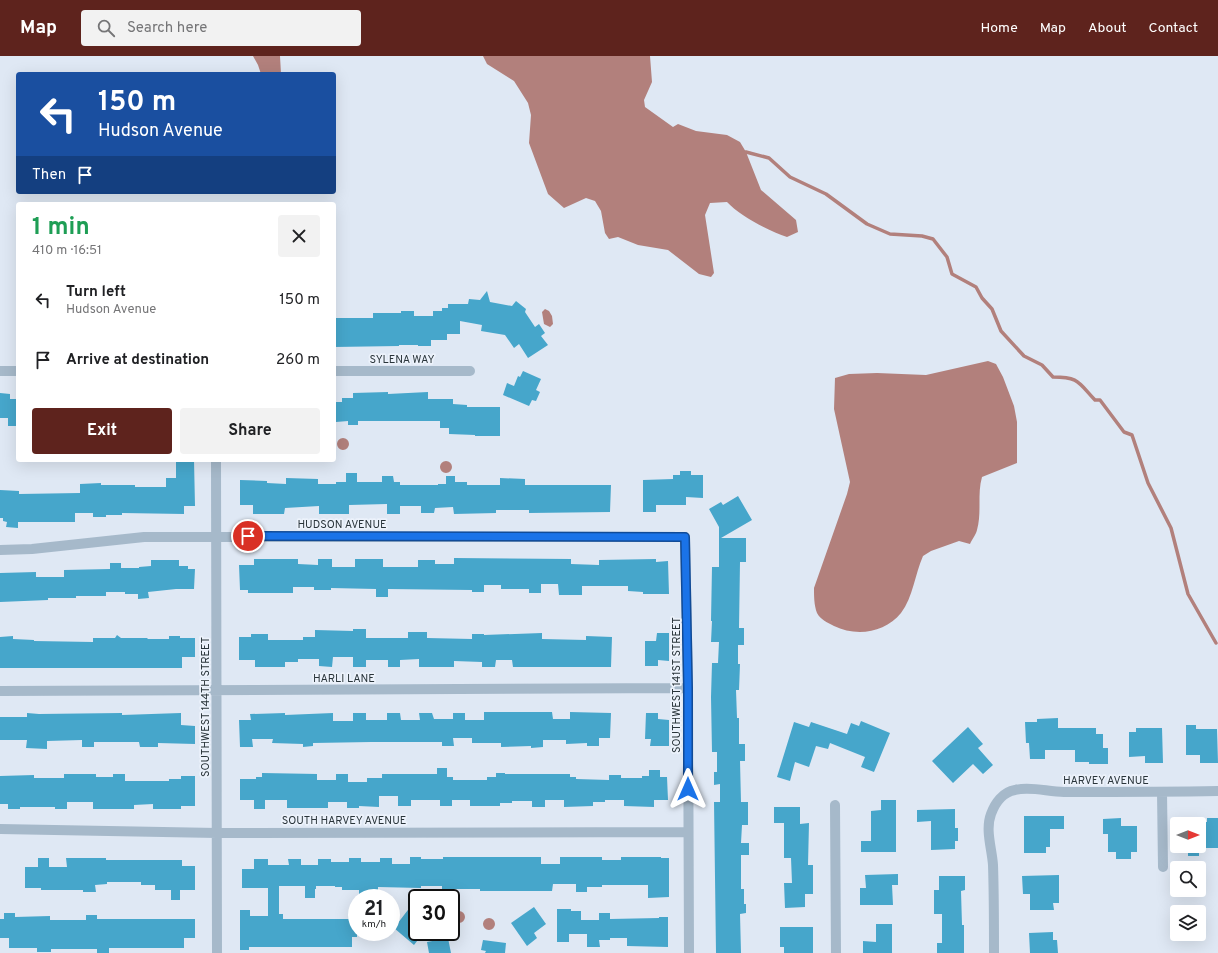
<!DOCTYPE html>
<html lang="en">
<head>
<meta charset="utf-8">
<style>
	body { margin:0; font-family:Overpass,sans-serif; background:#f2f2f2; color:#202124; height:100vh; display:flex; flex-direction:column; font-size:15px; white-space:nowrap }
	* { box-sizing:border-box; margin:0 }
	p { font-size:13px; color:#757577 }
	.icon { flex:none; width:22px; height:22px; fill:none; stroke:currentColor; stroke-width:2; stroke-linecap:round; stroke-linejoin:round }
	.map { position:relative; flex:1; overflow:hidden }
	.side { position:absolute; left:16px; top:146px; width:320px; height:260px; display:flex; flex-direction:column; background:#fff; border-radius:4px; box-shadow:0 4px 16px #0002 }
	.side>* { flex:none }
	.hud { position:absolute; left:16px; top:16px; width:320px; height:122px; border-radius:4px; box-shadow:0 4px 16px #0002; background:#1a4fa0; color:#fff; overflow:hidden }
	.needle { width:26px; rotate:90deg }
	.controls { position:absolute; left:1170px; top:761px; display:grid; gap:8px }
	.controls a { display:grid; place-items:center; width:36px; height:36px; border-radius:4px; background:#fff; box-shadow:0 4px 16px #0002; font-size:20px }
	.speed { position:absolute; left:348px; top:833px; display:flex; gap:8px; font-size:20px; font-weight:700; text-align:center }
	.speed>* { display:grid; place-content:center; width:52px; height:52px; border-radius:50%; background:#fff; box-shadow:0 4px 16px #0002; line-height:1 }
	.speed small { font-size:10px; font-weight:400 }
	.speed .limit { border:2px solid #111; border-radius:6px; background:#fff; color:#111 }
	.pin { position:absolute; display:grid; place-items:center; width:34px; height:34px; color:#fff; margin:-17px; border:2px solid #fff; border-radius:50%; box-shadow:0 1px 4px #0007 }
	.me { position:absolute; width:44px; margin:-22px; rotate:0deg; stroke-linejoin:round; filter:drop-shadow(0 0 3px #0008) }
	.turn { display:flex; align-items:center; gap:14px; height:84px; padding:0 16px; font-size:18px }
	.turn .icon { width:52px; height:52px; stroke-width:2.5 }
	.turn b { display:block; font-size:28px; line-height:34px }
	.then { display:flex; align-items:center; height:38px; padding:0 16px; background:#0003; gap:8px; font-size:15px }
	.round { display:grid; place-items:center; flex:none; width:42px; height:42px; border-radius:4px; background:#f2f2f2 }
	.overview { display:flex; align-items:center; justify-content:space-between; height:68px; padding:0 16px }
	h1 { font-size:24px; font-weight:700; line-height:30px; color:#1e9e55 }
	.action { display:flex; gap:8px; margin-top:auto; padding:8px 16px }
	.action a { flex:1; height:46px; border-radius:4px; background:#5e231d; color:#fff; font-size:16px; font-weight:700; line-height:46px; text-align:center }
	.action a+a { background:#f2f2f2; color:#202124 }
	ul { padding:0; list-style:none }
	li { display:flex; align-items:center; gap:12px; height:60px; padding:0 16px }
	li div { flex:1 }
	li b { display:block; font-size:15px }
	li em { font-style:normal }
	header { display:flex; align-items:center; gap:24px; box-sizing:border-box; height:56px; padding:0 20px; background:#5e231d; color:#fff }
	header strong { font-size:19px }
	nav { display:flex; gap:22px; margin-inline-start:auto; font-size:14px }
	.search { width:280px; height:36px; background:#f2f2f2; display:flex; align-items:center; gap:10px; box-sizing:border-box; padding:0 14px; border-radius:4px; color:#757577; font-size:15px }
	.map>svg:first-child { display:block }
	.water { fill:#b2807c }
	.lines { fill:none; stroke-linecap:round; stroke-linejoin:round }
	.stream { stroke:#b2807c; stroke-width:3.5 }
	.building { fill:#46a6cb }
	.minor { stroke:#a6b9ca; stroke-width:10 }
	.route-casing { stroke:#114b97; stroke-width:10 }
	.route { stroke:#1a73e8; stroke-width:7 }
	.labels { text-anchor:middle; stroke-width:3.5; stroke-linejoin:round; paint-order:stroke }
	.street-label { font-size:11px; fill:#29343a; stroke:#ecf2fb }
</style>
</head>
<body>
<header>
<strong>Map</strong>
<div class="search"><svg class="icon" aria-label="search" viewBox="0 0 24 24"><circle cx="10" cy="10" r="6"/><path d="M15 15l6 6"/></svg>Search here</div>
<nav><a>Home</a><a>Map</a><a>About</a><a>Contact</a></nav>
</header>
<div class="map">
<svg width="1218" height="897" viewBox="0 0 1218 897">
	<rect width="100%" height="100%" fill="#dfe8f4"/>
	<path class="water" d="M253,0H280L281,18H261L258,9Z
		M483,0H650L652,26L644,44L645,51L673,71L678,68L696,75L727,79L740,86L746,96L761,134L796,164L798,176L787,181C769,175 740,160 727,146L710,147L705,159L714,217L711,221L699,218L668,194L638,189L618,181L609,183L605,177L601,155L595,145L586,142L564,152L548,138L529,87L531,59L528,47L514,25L487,8Z
		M545,253L549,255L552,260L553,268L550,271L544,268L542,256Z
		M988,305L996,308L1003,321L1014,350L1017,366V407L982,421C977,438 982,456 977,474C976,479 972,483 970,488L959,485L931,495L923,500C915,518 913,541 901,557C885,577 856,581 834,570C828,567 820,563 817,557C814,549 814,540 814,532L847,438L850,426L834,353L835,322L849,318L877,317L926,319Z
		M337 388a6 6 0 1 1 12 0a6 6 0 1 1-12 0Z
		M440 411a6 6 0 1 1 12 0a6 6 0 1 1-12 0Z
		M453 861a6 6 0 1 1 12 0a6 6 0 1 1-12 0Z
		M483 868a6 6 0 1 1 12 0a6 6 0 1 1-12 0Z"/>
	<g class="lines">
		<path class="stream" d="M743,97L746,96L769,102L790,121L826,138L867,168L890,178L922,180L933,183L947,201L952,218L976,231L982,242L992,253L1001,275L1024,300L1042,309L1053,321C1079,321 1078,326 1095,344H1100L1124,376L1132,379L1148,427L1171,472L1188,538L1216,587"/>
	</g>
	<path class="building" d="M487,235L490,246L512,250L516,245L526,253L525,256L535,271L539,268L545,277L541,280L548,289L528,302L519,288L514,292L505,279L481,275L482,269L460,265V278H447V284H431V290H418V289H399V290L334,291V262H373V257H401V255H414V260H433V255H442V252H448V248H468L469,243L480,244Z
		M523,315L541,323L536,334L540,336L536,345L532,344L529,350L503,339L507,327L514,330L518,320L520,321Z
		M388,336V338L428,336V343H453V348L467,349V351H500V380H475V379L449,378V372H440V365H358V369H348V365L336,366V346H342V342H353V337Z
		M0,337L10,338V343H18V370H8V362H0Z
		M176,404H194L195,450H184V458L122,457V459H106V461H93V457H75V466H18V472L6,471L7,466L3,465V462H0V434L19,435V438L80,437V428L101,427V429H135V431H166V422H176Z
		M680,415H691V419H703V442L686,441V449H656V456H643V424L673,423V419H680Z
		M346,417H357V426H382V420H393L394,426H400V429H438V428H446V420H455V426H467V429H500V422L525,423V429H611L610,456L529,457V454H496V457L454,458L453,451L435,452L434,457H421V450H400V458H387V448L349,449V458H319V450L285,452L284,458H253V449H240V424L267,425V427L286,428V422L318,423V428H336V426H346Z
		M738,440L752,464L721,482H746V506H740L739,572H744V589H738V608H740L739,634H736L737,662H739V688H745V705H740L741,746H748V769H742L741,787H749V799H741V833H744V848H746V857L740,858L741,897H716L714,746H720V728L714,729V716H717V696H712L711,641L712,607H718L719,586H711L712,565H711L712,511H719V471L709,453L721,446L723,449Z
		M454,502L571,503V508L599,509V504L656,503V506L668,505L669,538H643V536L628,535V530H582V539H559L558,528H541V537H529V533H501V529H484V536H472V534L388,533V541H376V533L331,532V534H314V531H293V537H248V534H240L239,509H254V503H298V508L318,509V503H332V511H355V503H383V511H418V504H435V508H454Z
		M151,504H179V510H188V513H195L194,533H176L148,536L149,542L138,543V538H125V536H106V540H76V542H48V544L0,546V517L36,516V521H64V514L110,513V507H121V512H139V511L151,510Z
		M353,573H366V582H408V576H427V582L472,583V578H484V579L542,577V583L586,584V580L612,581L611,611H513L512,604H496L495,611H482V606L454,605V611H419V603L400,604V611H388V604H366V611H353V601H333L332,611L319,610V603H298V606H285V611H255V604H239V581H251V578H268V584H303V581H315V574L353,575Z
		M657,577H669V605L658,604V610H645V585H656Z
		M117,579L121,582H147L148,583H169V580H180V582H195V601H182V612H0V581L13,580V583L34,584V585L93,586V582H115Z
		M484,656H552L553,663H570V656L611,657L610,682H599V690H587V687L566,688V684H543V691L531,692V690L501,691V687H472V682H453L454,690H442V686H371L313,687V690L303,691V688L272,687L273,683H252L253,691H240L239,664H251L250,658L285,657V659L333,657V665H353V657H366V664H387V657H400L401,664H420L419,657H432L434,663H453V657H465V664H484Z
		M27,657L39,658L122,657V659L181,657V669L195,670V688L158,687V691H140L139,686H94V691H82V684L47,685V693L26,692L27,684H0V661H27Z
		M646,657H658V663L669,664V690H650L651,683H645Z
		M1058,662V672H1096V678H1103V692H1108V708H1089V706H1075V694H1045V703H1030L1029,687H1026L1025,666H1037V663Z
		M861,665L890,677L874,716L861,711L865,701L830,687L828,693L816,690L809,711L795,706L790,725L777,721L794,666L809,671L811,666L847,678L851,667L859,670Z
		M1186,669H1196V673H1217L1218,707H1200V699H1186Z
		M968,671L983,688L978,692L993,709L983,718L973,708L953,727L932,705Z
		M1136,672H1162L1163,707H1145V700L1129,701V676H1136Z
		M437,712H447V721H453V724H487V721H496V717H505V718H570V721H576V723L609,724V719H621V722H642V720H649V714H660V721H667L668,744H654V751L624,750V744H605V746H593V750L564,751V744H545V751H532V745H512V747H500V750H470V744H452V750H440V744H411V750H398V740H379V751L359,750V752H347V746H328V752H287V744H265V753H254V744H240V723H256V721H262V717L317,718V724H336V718H348V726H367V722H382V718H437Z
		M64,718H96V721H113V718H125V725H169V723H181V720H195V750H181V753H153V748L134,749V753H93V746H67V753H55V751H20V753H8V748H0V720L34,719V722H64Z
		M881,744H896V796H861V785H871V755L881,754Z
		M774,751H800V768L809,767L808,809H813V838H805V851L785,852L784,827H792L791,802H784V767H774Z
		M955,753V772H958V785H955V793L931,794V765L917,766V754Z
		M1024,760H1064V773H1050V791H1046V797H1024Z
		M1121,762V770H1137V796H1131V803H1116V796H1108V778H1103V763Z
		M1207,762H1218V792H1199V800H1188V790H1199V766H1207Z
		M410,801H421V803H443V801H541V808H560V801H602V804H621V801H661V802H669V841L648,842V829H602V831H587V836H576V828H553L552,835H480V833H453V835H442V830H421V832L378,831V839L359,840V834H342V831H335V830H316V833H315V842H305V830H279V858H283V863H357V881H352V891H249V894H240V854H250V860H268V832H242V813H254V803H268V809H289L288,803H301V809H318V803H331V806H349V802H361V806H380V802H392V808H410Z
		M38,802H49V811H67L66,802H106V804H182V810H195V834H180V844H171V834H155V829H141V826H107V828L95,829L96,836H83V834H41V832H25V811H38Z
		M898,818V829H892L893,849H860V832H866L865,819Z
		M1059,819V847H1053L1054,854H1030V838H1023L1022,820Z
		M939,820H965V834L961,835L962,869H964V897H937V887H942V858H934V834H939Z
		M411,850L417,855V876H424L414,889L394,872Z
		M534,851L546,868L534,877L537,882L527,890L511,867Z
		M557,853H571V855H581V864H599V857H610V863L659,862V861H668V891L627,890V882H610V884H599L600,891H587V878H569V886H557Z
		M4,857H15V861L50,860V864H86V859H97V863H195V882H184V892H109V897H97V893H51V896H37V892H9V882H0V863H4Z
		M876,868H892V897H863V885L876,886Z
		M780,871H813V897H784V891H780Z
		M1053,876V884H1057L1058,897H1030L1029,877Z
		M448,882L451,897H429L427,886Z
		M483,884L506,887L505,897H485L486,895L481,894Z"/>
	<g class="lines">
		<path class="minor" d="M0,315H18
			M334,315H470
			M216,404L217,897
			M0,494L32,493L144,481H685L688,632L689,897
			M0,635L688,632
			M1162,736L1163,811
			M835,749L836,897
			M0,773L217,777L688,776
			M994,897C994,868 994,838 993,809C992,793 985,774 991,758C995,747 1003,736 1015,734C1031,730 1048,736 1064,736C1115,736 1167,736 1218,735"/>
	</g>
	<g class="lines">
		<defs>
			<path id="route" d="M248,480L685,481L688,632V733"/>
		</defs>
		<use href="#route" class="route-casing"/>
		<use href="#route" class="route"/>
	</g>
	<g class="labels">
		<g class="street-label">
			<text x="402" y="307">SYLENA WAY</text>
			<text x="342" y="472">HUDSON AVENUE</text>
			<text x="344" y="626">HARLI LANE</text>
			<text transform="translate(676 629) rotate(-90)" y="4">SOUTHWEST 141ST STREET</text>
			<text transform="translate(205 651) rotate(-90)" y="4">SOUTHWEST 144TH STREET</text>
			<text x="1106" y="728">HARVEY AVENUE</text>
			<text x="344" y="768">SOUTH HARVEY AVENUE</text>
		</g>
	</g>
</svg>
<div class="controls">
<a><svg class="needle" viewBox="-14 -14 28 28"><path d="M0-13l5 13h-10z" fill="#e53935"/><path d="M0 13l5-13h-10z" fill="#757577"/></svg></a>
<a><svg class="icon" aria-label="search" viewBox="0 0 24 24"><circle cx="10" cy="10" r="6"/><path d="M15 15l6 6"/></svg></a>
<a><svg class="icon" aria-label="layers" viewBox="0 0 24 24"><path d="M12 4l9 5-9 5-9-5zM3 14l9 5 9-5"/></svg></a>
</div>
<div class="speed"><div>21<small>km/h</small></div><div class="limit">30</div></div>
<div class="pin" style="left:248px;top:480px;background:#d93025"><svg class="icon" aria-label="arrive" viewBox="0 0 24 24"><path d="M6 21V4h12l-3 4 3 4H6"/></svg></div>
<svg class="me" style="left:688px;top:733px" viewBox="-20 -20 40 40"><path d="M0-17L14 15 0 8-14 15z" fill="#1a73e8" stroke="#fff" stroke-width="4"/></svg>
<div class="hud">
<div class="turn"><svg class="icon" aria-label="left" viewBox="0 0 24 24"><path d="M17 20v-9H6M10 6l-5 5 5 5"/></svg><div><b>150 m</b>Hudson Avenue</div></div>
<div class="then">Then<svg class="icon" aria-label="arrive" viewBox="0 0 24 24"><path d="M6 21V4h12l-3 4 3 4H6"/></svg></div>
</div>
<section class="side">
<div class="overview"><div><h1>1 min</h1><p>410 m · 16:51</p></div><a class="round"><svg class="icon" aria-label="close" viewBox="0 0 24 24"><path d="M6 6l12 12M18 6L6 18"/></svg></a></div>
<ul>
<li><svg class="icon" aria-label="left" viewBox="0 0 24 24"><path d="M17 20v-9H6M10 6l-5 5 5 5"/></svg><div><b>Turn left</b><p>Hudson Avenue</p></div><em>150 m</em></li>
<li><svg class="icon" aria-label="arrive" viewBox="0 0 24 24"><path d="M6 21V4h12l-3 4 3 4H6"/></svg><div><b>Arrive at destination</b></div><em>260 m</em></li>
</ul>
<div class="action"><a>Exit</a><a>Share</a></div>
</section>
</div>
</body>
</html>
